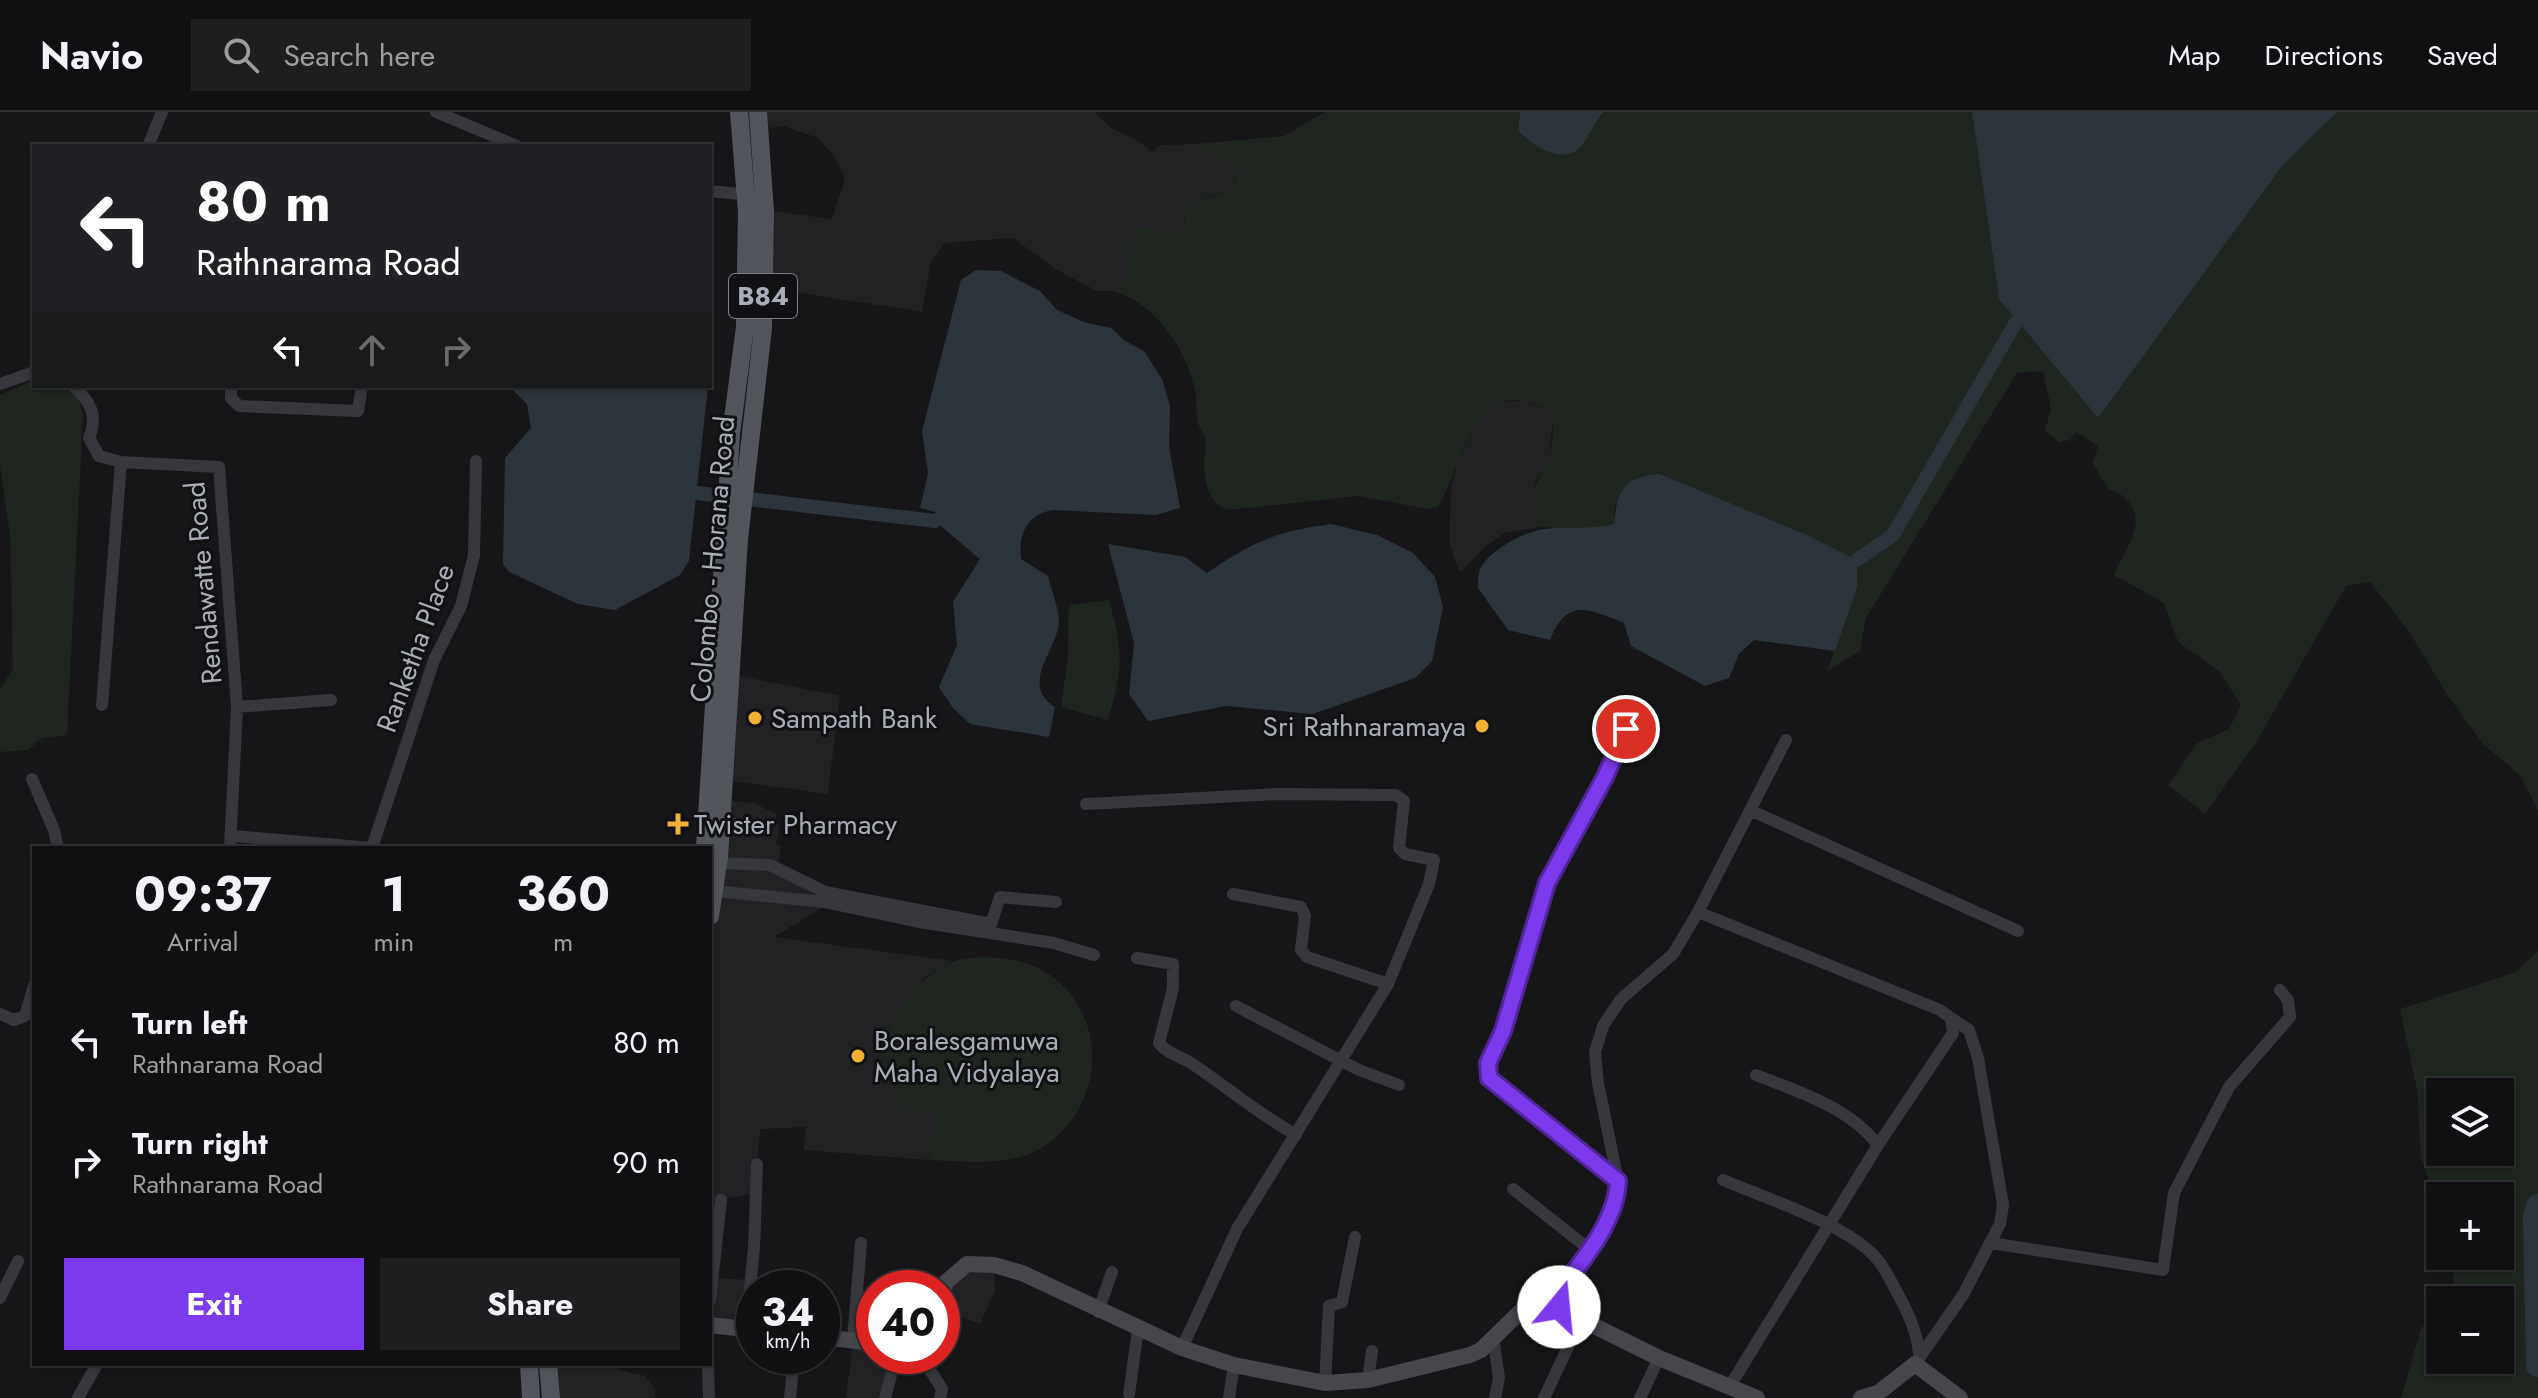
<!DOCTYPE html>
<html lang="en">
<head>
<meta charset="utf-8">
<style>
	body { margin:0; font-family:Jost,sans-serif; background:#1e1e20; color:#f1f3f6; height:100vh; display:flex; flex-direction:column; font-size:30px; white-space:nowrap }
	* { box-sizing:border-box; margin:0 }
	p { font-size:26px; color:#9c9d9f }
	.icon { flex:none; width:44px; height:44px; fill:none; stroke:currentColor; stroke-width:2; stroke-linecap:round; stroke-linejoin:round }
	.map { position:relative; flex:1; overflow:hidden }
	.panel { position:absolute; left:32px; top:734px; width:680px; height:520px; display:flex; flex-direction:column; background:#101012; border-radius:0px; box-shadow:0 2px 6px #0004,0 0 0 2px #303032 }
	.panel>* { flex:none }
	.guide { position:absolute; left:32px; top:32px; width:680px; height:244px; border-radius:0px; box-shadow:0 2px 6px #0004,0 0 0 2px #303032; background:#202124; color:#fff; overflow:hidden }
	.fabs { position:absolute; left:2426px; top:966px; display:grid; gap:16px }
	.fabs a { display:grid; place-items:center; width:88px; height:88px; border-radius:0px; background:#101012; box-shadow:0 2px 6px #0004,0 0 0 2px #303032; font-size:40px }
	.speed { position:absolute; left:736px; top:1158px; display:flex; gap:16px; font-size:40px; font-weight:700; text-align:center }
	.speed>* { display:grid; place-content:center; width:104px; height:104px; border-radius:50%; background:#101012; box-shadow:0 2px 6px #0004,0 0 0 2px #303032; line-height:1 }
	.speed small { font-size:20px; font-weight:400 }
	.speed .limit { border:12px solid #d22; background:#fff; color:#111 }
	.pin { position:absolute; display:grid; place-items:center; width:68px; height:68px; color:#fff; margin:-34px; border:4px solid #fff; border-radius:50%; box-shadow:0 2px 8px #0007 }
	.me { position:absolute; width:88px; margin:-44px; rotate:17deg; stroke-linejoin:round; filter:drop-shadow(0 0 6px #0008) }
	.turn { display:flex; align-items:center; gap:28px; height:168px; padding:0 32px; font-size:36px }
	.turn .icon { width:104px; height:104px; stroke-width:2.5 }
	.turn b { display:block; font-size:56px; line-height:68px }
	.lanes { display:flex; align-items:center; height:76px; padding:0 32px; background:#0003; justify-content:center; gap:40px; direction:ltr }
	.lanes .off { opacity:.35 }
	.eta { display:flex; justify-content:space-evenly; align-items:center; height:136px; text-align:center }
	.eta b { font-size:48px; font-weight:700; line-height:56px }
	.button { display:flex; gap:16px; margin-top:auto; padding:16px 32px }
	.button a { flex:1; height:92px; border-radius:0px; background:#7c3aed; color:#fff; font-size:32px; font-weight:700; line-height:92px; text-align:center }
	.button a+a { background:#1e1e20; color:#f1f3f6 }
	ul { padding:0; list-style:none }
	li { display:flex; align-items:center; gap:24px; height:120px; padding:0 32px }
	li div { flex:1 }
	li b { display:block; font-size:30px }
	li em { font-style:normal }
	header { display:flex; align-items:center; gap:48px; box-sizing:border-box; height:112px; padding:0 40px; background:#101012; border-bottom:2px solid #303032 }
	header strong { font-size:38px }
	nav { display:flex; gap:44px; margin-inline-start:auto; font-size:28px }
	.search { width:560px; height:72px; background:#1e1e20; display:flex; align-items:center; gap:20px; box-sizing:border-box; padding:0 28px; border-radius:0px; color:#9c9d9f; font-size:30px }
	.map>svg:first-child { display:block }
	.built { fill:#222225 }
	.green { fill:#1e261f; fill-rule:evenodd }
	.water { fill:#2c353c }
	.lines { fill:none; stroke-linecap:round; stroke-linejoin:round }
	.canal { stroke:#2c353c; stroke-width:14 }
	.river { stroke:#2c353c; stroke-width:24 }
	.street { stroke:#37383d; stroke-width:12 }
	.secondary { stroke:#45474d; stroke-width:16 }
	.primary { stroke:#53555c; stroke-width:18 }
	.route-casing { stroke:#51269a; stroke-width:20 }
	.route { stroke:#7c3aed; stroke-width:14 }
	.poi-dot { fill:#f2b134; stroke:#111113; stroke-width:3 }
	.labels { text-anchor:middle; stroke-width:6; stroke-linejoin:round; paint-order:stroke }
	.shield { fill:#111113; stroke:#7b7e86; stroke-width:2 }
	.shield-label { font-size:26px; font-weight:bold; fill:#a8adb8 }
	.street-label { font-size:28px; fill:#a8adb8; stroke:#111113 }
	.poi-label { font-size:28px; fill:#a8adb8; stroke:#111113; text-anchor:start }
</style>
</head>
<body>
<header>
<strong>Navio</strong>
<div class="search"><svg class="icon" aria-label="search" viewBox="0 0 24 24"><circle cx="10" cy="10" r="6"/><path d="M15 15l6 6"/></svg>Search here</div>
<nav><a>Map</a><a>Directions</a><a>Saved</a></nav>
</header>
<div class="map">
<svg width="2538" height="1286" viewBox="0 0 2538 1286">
	<rect width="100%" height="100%" fill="#161618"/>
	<path class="built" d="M742,0H1094L1111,16L1135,27L1152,40L1161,33L1197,32L1237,57V65L1230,77L1198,88L1186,103L1178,123L1139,114L1125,131L1127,165L1114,179H1097L1057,158L1013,126L945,131L931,149L922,200L751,173L748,96L832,107L845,67L836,47L818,26L783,14L742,20Z
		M1523,288L1545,297L1553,309L1548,349L1536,369L1530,395L1541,415L1505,421L1484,435L1460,461L1449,431L1451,375L1459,347L1481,305L1501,290Z
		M714,559L840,584L828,682L710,666Z
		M708,687L753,691L775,701L779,717L776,732L781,734L778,756L825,780L823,795L774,825L953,849L923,866L939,1001L928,1048L804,1038L806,1015L760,1017L755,1081L721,1088L710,1087Z
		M994,1153L995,1179L980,1212L942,1198V1182L956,1160Z
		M713,1166L751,1168L746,1217L710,1213Z
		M853,1228L874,1231V1244H896L885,1286H846Z
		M548,1252H612L618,1258L645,1264L655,1276V1286H551Z"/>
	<path class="green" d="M1325,0H1520L1518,18C1536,29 1566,57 1583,31C1591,20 1594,10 1604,0H1972L1999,187L2098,306L2283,53L2337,0H2538V698L2519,662L2484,633L2448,584L2408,518L2370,470L2346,474L2258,627L2205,702L2168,673L2196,632L2229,617L2241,593L2219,559L2178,530L2164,491L2114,463C2123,439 2151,409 2125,386C2119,381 2116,378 2108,377L2093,351L2098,334L2076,320L2070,328L2059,330L2045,318L2051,297L2043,259L2017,261L1866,506L1860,539L1827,559L1857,476V448L1807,423L1660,362L1615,392L1614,412L1587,418L1541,415L1530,395C1534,366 1555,345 1553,314C1552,302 1545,297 1535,292C1475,267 1460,360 1438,395L1428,397L1358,384L1227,398C1198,383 1205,354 1206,325C1194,311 1198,300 1196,284C1189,240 1157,193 1114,179L1127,165L1125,131L1139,114L1178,123L1191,93C1207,80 1240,85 1237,57L1197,32L1284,24Z
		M34,268V274H69L78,284L83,304L67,623L42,626L28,638L0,640V577L13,557L10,424L0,353V283Z
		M1109,488C1124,543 1123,554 1108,608L1061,595L1068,542L1069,493Z
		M2538,839V1286H2401L2421,1216L2440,1201V1248H2500V1188H2453L2454,1144H2500V1084H2440V1101L2421,1045L2417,978L2400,897L2502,865L2517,859ZM2500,980V1040H2440V980Z
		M986,845C1010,847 1030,849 1050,863C1111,905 1103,998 1043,1035C1010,1056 964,1049 928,1048L939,1001L899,997C895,985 890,973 887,961C877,915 910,870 950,851C960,846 975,846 986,845Z"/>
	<path class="water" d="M1520,0H1604C1594,10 1591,21 1583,32C1566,56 1532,34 1518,18Z
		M1972,0H2337L2283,53L2098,306L1999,187Z
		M976,158L1001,159L1040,179L1057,198L1084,210L1111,216L1125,229L1144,239L1162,267L1170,294L1169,335L1180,396L1156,403L1052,398C1027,403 1018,422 1021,447L1048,464C1051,477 1058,494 1059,508C1059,537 1018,572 1055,595L1049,625L970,612L953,596L939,575L957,533L953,490L980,447L935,409V400L920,396L928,361L922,319L961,168Z
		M509,274H708L689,449L680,463L615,498L578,492L509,460L503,452L505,346L531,316L527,292Z
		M1660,362L1807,423L1857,448V476L1835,539L1754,528L1739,542L1729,566L1705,574L1631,534L1624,511C1588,497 1567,485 1550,528L1508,518L1478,476C1478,471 1478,462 1480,457C1489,438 1524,420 1544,417C1568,414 1589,418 1614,412C1617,378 1624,365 1660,362Z
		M1331,412L1377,423L1413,441L1435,465L1443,495L1432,549L1415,566L1313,602L1226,594L1148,609L1129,582L1134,531L1108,432L1185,445L1207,461C1254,429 1274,420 1331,412Z"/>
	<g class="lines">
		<path class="canal" d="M697,381L935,409
			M1857,448L1893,423L2016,210"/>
		<path class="river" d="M2538,1094L2535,1107L2538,1253"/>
		<path class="street" d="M436,0L517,34
			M148,34L162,0
			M710,79L750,83
			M0,272L34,260
			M74,274C91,291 98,303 89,326L99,344L121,350L219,355L237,595L230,736
			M231,274V286L239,294L358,299L362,274
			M102,593L121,350
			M237,595L331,588
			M32,667L54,718L58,736
			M1086,692L1277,682L1396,683L1404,689L1399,736L1405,742L1434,748L1429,772L1388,872L1237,1117L1182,1236
			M1752,699L2018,819
			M232,724L372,736
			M372,736L434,548L461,494L474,443L476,349
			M717,751L770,753L825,780L991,812L1000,785L1056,790
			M714,779L824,790L919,810L1054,831L1094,843
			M1233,782L1301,795L1305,804L1301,838L1307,845L1388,872
			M1137,846L1173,852V876L1159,931C1167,942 1180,944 1191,951C1227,975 1257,1001 1296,1023
			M1236,894L1359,958L1399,973
			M0,902L14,908L25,904L34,874
			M1756,963C1799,980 1849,995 1878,1033
			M1723,1068C1765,1086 1849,1113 1877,1147C1886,1157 1892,1172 1899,1184C1909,1203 1917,1220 1919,1242
			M1618,1069L1598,971L1595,940L1603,914L1621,887L1673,842L1698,800
			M1513,1077L1589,1137
			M1991,1131L2163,1158L2174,1081L2229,975L2290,905L2288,888L2280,878
			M0,1186L18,1149
			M710,1188L721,1088
			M1550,1192C1576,1155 1616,1115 1618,1069L1489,966L1488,951L1503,919L1547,771L1605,665L1626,617
			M1098,1200L1112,1160
			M746,1217L754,1136L757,1052
			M1493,1225L1499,1266L1495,1286
			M853,1228L861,1131
			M921,1244L942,1277L940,1286
			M708,1252L709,1286
			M1915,1252L1963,1183L2000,1112L2003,1093L1978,946L1969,918L1951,906
			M1368,1268L1372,1239
			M1325,1271L1329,1194L1342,1190L1355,1125
			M1730,1274L1878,1033L1953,921L1951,906L1940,898L1698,800L1786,628
			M1129,1282L1138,1218
			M78,1286L97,1252
			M790,1286L794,1244
			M885,1286L896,1244
			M1229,1286L1234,1253
			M1544,1286L1582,1205
			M1640,1286L1659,1246"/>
		<path class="secondary" d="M942,1182L946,1170L967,1152L994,1153L1022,1161L1182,1236L1234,1253L1325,1271L1368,1268L1470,1243L1481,1238L1523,1197L1550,1192L1659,1246L1757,1286
			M710,1213L754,1218
			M822,1225L874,1231
			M1861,1286L1878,1281L1915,1252L1960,1286"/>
		<path class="primary" d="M705,736L731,322L745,215L747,100L739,0
			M710,804L719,745L739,427L763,216L765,100L758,0
			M529,1252L531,1286
			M548,1252L551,1286"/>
	</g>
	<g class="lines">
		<defs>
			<path id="route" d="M1559,1195L1550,1192C1576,1155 1616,1114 1618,1069L1489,966L1488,951L1503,919L1547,771L1605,665L1626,617"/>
		</defs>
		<use href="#route" class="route-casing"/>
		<use href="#route" class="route"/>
	</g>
	<g class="poi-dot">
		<circle cx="755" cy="606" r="8"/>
		<circle cx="1482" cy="614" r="8"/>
		<path d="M674 700h8v8h8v8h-8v8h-8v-8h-8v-8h8z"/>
		<circle cx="858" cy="944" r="8"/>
	</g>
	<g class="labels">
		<rect class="shield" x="729" y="162" width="68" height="44" rx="6"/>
		<g class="shield-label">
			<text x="763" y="193">B84</text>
		</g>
		<g class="street-label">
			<text transform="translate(712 447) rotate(-85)" y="10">Colombo - Horana Road</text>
			<text transform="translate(203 471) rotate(-95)" y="10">Rendawatte Road</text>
			<text transform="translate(415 536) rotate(-70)" y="10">Ranketha Place</text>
		</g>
		<g class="poi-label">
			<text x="771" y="616">Sampath Bank</text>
			<text x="1466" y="624" text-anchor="end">Sri Rathnaramaya</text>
			<text x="694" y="722">Twister Pharmacy</text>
			<text x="874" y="938">Boralesgamuwa<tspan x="874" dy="32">Maha Vidyalaya</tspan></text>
		</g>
	</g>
</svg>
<div class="fabs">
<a><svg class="icon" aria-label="layers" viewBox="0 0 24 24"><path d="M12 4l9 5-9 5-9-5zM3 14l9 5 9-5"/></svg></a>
<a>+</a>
<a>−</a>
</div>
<div class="speed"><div>34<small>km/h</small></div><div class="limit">40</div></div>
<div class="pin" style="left:1626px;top:617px;background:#d93025"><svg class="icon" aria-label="arrive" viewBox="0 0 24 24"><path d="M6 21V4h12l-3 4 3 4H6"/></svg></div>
<svg class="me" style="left:1559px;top:1195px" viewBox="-20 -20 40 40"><circle r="19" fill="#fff"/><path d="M0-13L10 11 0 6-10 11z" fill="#7c3aed"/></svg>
<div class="guide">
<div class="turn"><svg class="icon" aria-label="left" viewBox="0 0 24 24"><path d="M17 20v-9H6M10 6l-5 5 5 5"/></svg><div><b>80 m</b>Rathnarama Road</div></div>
<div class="lanes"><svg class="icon" aria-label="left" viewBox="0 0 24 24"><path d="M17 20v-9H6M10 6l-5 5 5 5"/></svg><svg class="icon off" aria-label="ahead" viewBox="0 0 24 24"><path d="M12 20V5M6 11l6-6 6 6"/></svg><svg class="icon off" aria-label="right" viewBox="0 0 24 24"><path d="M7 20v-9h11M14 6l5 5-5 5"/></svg></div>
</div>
<section class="panel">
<div class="eta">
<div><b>09:37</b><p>Arrival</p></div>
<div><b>1</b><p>min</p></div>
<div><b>360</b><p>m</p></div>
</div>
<ul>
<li><svg class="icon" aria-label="left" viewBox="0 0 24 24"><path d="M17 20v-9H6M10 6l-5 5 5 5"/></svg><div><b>Turn left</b><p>Rathnarama Road</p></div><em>80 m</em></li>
<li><svg class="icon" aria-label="right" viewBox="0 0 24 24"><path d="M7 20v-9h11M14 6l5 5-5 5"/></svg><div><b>Turn right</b><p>Rathnarama Road</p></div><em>90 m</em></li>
</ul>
<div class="button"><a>Exit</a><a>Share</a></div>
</section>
</div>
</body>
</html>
